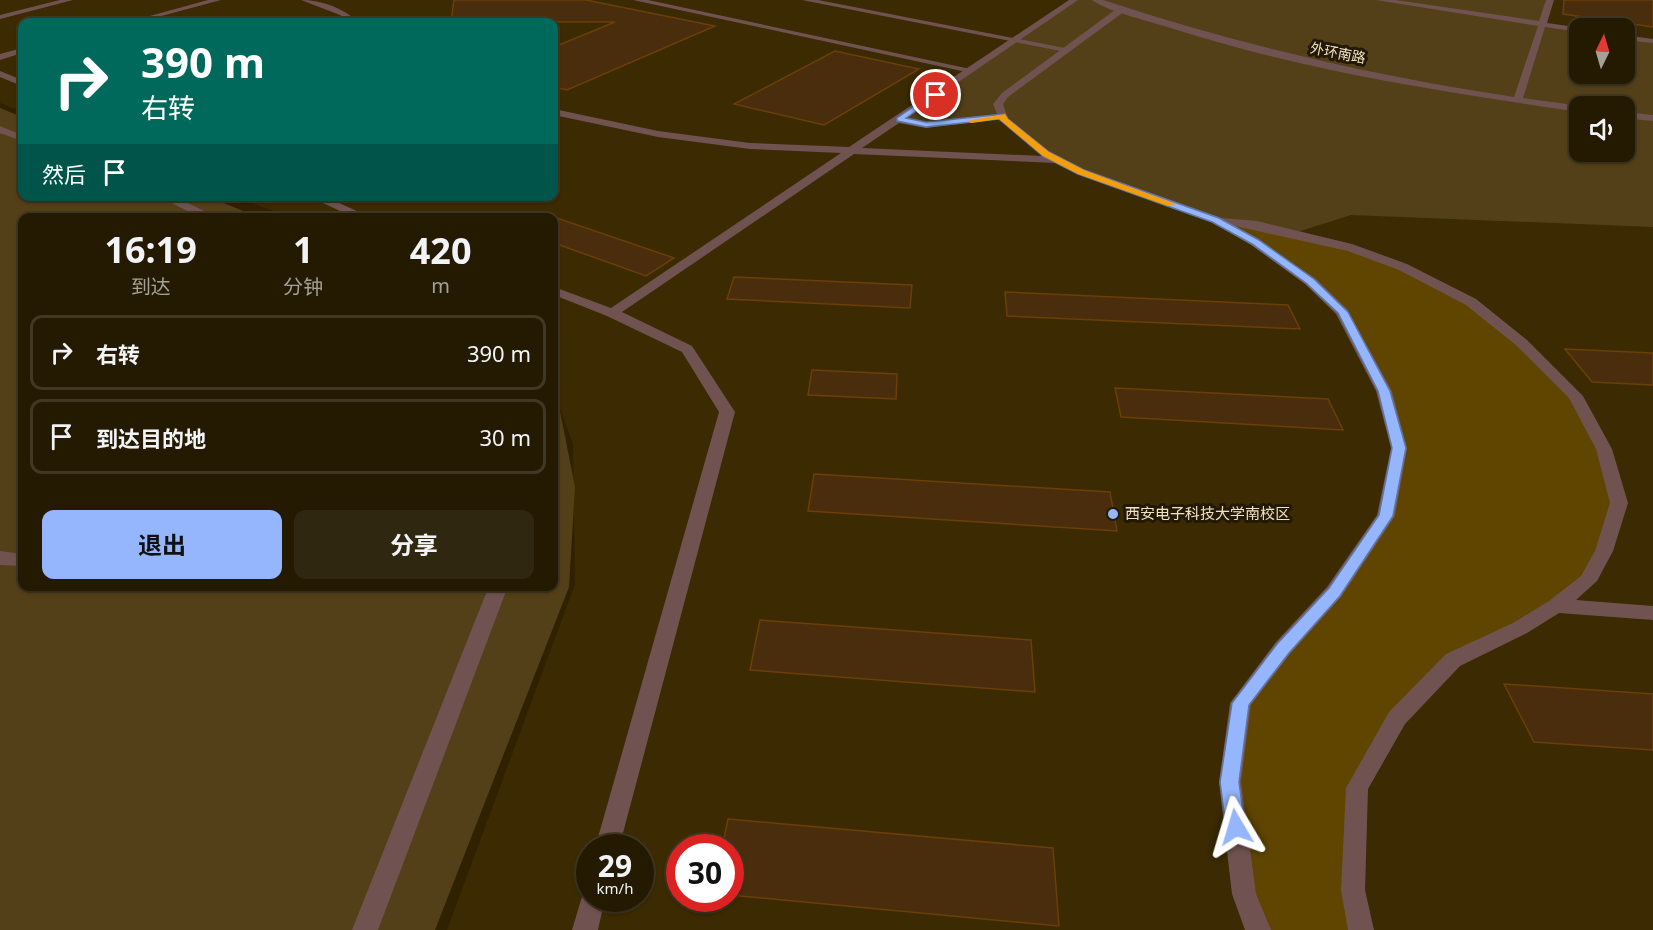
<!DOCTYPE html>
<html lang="zh">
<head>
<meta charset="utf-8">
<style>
	body { margin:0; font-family:"Noto Sans","Noto Sans SC",sans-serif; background:#302710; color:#f1f3f6; height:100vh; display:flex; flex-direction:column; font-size:22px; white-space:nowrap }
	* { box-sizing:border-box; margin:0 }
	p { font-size:20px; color:#a3a199 }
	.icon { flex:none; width:33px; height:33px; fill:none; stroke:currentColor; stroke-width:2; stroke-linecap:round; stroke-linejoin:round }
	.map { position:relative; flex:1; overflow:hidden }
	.details { position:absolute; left:18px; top:213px; width:540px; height:378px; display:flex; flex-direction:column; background:#241a01; border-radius:12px; box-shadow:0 2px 4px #0004,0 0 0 2px #413823 }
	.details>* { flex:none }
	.guide { position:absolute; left:18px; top:18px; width:540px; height:183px; border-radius:12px; box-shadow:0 2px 4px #0004,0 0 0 2px #413823; background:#00695c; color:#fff; overflow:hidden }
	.needle { width:39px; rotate:5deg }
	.tools { position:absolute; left:1569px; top:18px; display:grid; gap:12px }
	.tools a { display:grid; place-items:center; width:66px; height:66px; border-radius:12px; background:#241a01; box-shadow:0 2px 4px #0004,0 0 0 2px #413823; font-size:30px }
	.speed { position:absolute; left:576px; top:834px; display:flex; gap:12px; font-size:30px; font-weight:700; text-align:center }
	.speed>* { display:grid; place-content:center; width:78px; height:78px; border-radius:50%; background:#241a01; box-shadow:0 2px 4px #0004,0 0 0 2px #413823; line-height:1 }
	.speed small { font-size:15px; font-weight:400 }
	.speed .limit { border:9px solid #d22; background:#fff; color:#111 }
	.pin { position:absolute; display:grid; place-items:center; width:51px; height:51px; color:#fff; margin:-26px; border:3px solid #fff; border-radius:50%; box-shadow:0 2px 6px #0007 }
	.me { position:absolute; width:66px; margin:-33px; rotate:353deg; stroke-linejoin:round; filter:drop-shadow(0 0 4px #0008) }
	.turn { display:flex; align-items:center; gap:21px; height:126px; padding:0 24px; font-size:27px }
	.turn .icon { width:78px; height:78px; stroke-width:2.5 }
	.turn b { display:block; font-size:42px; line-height:51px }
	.then { display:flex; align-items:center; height:57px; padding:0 24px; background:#0003; gap:12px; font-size:22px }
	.eta { display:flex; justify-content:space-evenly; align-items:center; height:102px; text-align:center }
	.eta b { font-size:36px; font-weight:700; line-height:42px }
	.button { display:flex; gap:12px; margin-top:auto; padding:12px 24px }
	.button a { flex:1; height:69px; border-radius:12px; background:#95b6fd; color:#111; font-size:24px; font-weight:700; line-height:69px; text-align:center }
	.button a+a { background:#302710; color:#f1f3f6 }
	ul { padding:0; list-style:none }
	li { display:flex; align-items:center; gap:18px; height:75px; margin:0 12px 9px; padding:0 12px; border:3px solid #413823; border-radius:12px }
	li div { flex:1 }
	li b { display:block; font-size:22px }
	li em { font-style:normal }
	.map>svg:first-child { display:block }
	.built { fill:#3b2a02; fill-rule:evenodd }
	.green { fill:#534018; fill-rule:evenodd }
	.forest { fill:#5f4500 }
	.building { fill:#4a2d0c; stroke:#6b3f08; stroke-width:1.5 }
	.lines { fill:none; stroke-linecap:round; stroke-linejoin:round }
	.service { fill:#705350; fill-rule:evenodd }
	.minor { fill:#705350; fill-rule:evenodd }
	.route { fill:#95b6fd; stroke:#6176a4; stroke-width:1.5 }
	.slow { fill:#f59e0b }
	.poi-dot { fill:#95b6fd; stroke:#221906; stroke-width:2 }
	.labels { text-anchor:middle; stroke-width:6; stroke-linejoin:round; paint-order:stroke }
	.far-street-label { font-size:14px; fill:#f1e2c3; stroke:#221906 }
	.poi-label { font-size:15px; fill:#f1e2c3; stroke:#221906; text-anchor:start }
</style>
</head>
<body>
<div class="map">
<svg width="1653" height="930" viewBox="0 0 1653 930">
	<rect width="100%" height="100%" fill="#302201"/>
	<path class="built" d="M0,0H1653V930H447L575,584L573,444L554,393V218L290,217L236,197L554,196V22H22V112L0,103ZM1580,28H1624V74H1580ZM1580,106H1624V152H1580ZM590,848H640V898H590ZM680,848H730V898H680Z"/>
	<path class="green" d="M1074,0H1550L1542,24L1579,30L1580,74H1624L1625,37L1653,41V227L1351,215L1294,233L1216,220L1081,172L1046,154L1002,116L944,124L899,120ZM1580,106H1624V152H1580Z
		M0,108L22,117V196L209,197L258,217L22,218V586H554L555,386L575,487L569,587L435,930H0Z"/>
	<path class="forest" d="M1216,220L1360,251L1471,302L1575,396L1619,503L1604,551L1556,606L1453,660L1357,788L1361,930H1258L1230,782L1241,703L1386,516L1399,448L1360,341L1310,281Z"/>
	<path class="building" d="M454,0H586L715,26L567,90L554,87V47L615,22H451Z
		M1564,0H1653V27L1563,14Z
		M835,51L919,69L824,125L734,104Z
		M554,218V217L674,258L646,276L554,243Z
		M734,277L912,285L910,308L727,299Z
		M1005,292L1288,305L1300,329L1007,316Z
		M1565,349L1653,353V385L1592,382Z
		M812,370L897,374L896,399L808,395Z
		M1115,388L1328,399L1343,430L1121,417Z
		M814,474L1110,492L1117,531L808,511Z
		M760,620L1031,640L1035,692L750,670Z
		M1504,684L1653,694V750L1534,742Z
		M728,819L1053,848L1059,926L730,895V848H722Z"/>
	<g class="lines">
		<path class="service" d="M60,0H73L0,19V15Z
			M208,0H221L139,22H128Z
			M633,0H648L975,70L971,73Z
			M802,0H818L1070,49L1066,52Z
			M1092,0H1103C1239,45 1373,76 1514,97L1538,26L1376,0H1395L1539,21L1546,0H1554L1547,23L1583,28H1580V32L1545,27L1523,98L1582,106L1580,112C1443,92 1305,71 1174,29C1150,21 1111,13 1092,0Z
			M1624,35L1653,39V43L1624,40Z
			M22,48V53L0,60V54Z
			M1624,112L1653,115V121L1624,118Z"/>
		<path class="minor" d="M301,0C321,0 344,8 358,22H350L340,15Z
			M1069,0H1078L906,118L926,122L997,114L993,104L1002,93L1119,7H1125V11L1008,97L1003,104L1008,119L1050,152L1085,170L1222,218L1257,221L1352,244L1407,264L1476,299L1527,340L1583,396L1612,449L1628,503L1613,551L1597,581L1576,600L1653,606V620L1559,613L1527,633L1460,666L1405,724L1368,789L1365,890L1374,930H1348L1341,890L1346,788L1389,712L1446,654L1513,623L1549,601L1581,576L1595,551L1610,503L1596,449L1569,398L1517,346L1466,305L1399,270L1348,251L1235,226L1315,278L1347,309L1392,391L1407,448L1395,516L1341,597L1290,654L1251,705L1241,782L1256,894L1271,930H1245L1232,894L1219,782L1230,703L1276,642L1327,587L1377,515L1391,448L1376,391L1336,314L1305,284L1251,245L1212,222L1077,174L1055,163L854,154L622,312L692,346L735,412L619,848H595L719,412L682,352L607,316L554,295V287L611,308L841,153L750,149L658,137L554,115V109L658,131L750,143L849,147ZM999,119L1042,156L862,148L899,123L926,128Z
			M0,71L22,80V86L0,77Z
			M0,126L22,135V141L0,133Z
			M157,196H173L219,218H202Z
			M308,196H324L372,218H355Z
			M0,551L22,554V566L0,565Z
			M489,586H508L378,930H352Z
			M590,887V898H605L598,930H572L584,890Z"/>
	</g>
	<path class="route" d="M933,93L940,95L906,118L926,122L1005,114L1008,119L1049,152L1084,170L1219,218L1259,240L1314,279L1348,312L1390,391L1406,448L1393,516L1340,596L1289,653L1249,705L1239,782L1245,827L1243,833L1236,836L1229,833L1226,827L1220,782L1232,703L1277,644L1329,588L1379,515L1392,448L1378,391L1338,313L1306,283L1252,244L1212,222L1078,174L1043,156L999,119L926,127L897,121V118Z"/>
	<path class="slow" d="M1005,114L1008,119L1049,152L1084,170L1176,204L1168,206L1078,174L1043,156L999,119L971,123L967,121Z"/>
	<circle class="poi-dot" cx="1113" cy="514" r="6"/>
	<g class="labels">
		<g class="far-street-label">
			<text transform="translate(1338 53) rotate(11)" y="5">外环南路</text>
		</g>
		<g class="poi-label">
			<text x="1125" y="519">西安电子科技大学南校区</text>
		</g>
	</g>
</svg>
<div class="tools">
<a><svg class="needle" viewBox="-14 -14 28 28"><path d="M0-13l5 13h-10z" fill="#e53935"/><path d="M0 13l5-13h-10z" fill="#a3a199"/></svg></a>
<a><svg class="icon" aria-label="sound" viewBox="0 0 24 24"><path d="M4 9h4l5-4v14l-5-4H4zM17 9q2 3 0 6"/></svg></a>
</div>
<div class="speed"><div>29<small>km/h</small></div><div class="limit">30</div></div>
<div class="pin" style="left:936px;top:95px;background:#d93025"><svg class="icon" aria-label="arrive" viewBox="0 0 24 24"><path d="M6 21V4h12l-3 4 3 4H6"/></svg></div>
<svg class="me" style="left:1236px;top:827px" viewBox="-20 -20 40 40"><path d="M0-17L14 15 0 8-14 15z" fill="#95b6fd" stroke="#fff" stroke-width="4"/></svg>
<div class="guide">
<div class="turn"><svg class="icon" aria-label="right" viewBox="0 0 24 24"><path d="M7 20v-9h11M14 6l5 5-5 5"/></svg><div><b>390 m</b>右转</div></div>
<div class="then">然后<svg class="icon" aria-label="arrive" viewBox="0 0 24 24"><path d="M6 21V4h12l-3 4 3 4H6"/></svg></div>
</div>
<section class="details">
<div class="eta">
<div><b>16:19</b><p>到达</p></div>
<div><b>1</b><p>分钟</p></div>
<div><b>420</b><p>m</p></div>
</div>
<ul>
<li><svg class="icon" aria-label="right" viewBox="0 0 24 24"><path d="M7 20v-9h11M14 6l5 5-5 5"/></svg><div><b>右转</b></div><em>390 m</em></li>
<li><svg class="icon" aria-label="arrive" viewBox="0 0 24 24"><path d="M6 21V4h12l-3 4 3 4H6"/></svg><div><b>到达目的地</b></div><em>30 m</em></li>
</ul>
<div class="button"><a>退出</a><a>分享</a></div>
</section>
</div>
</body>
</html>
